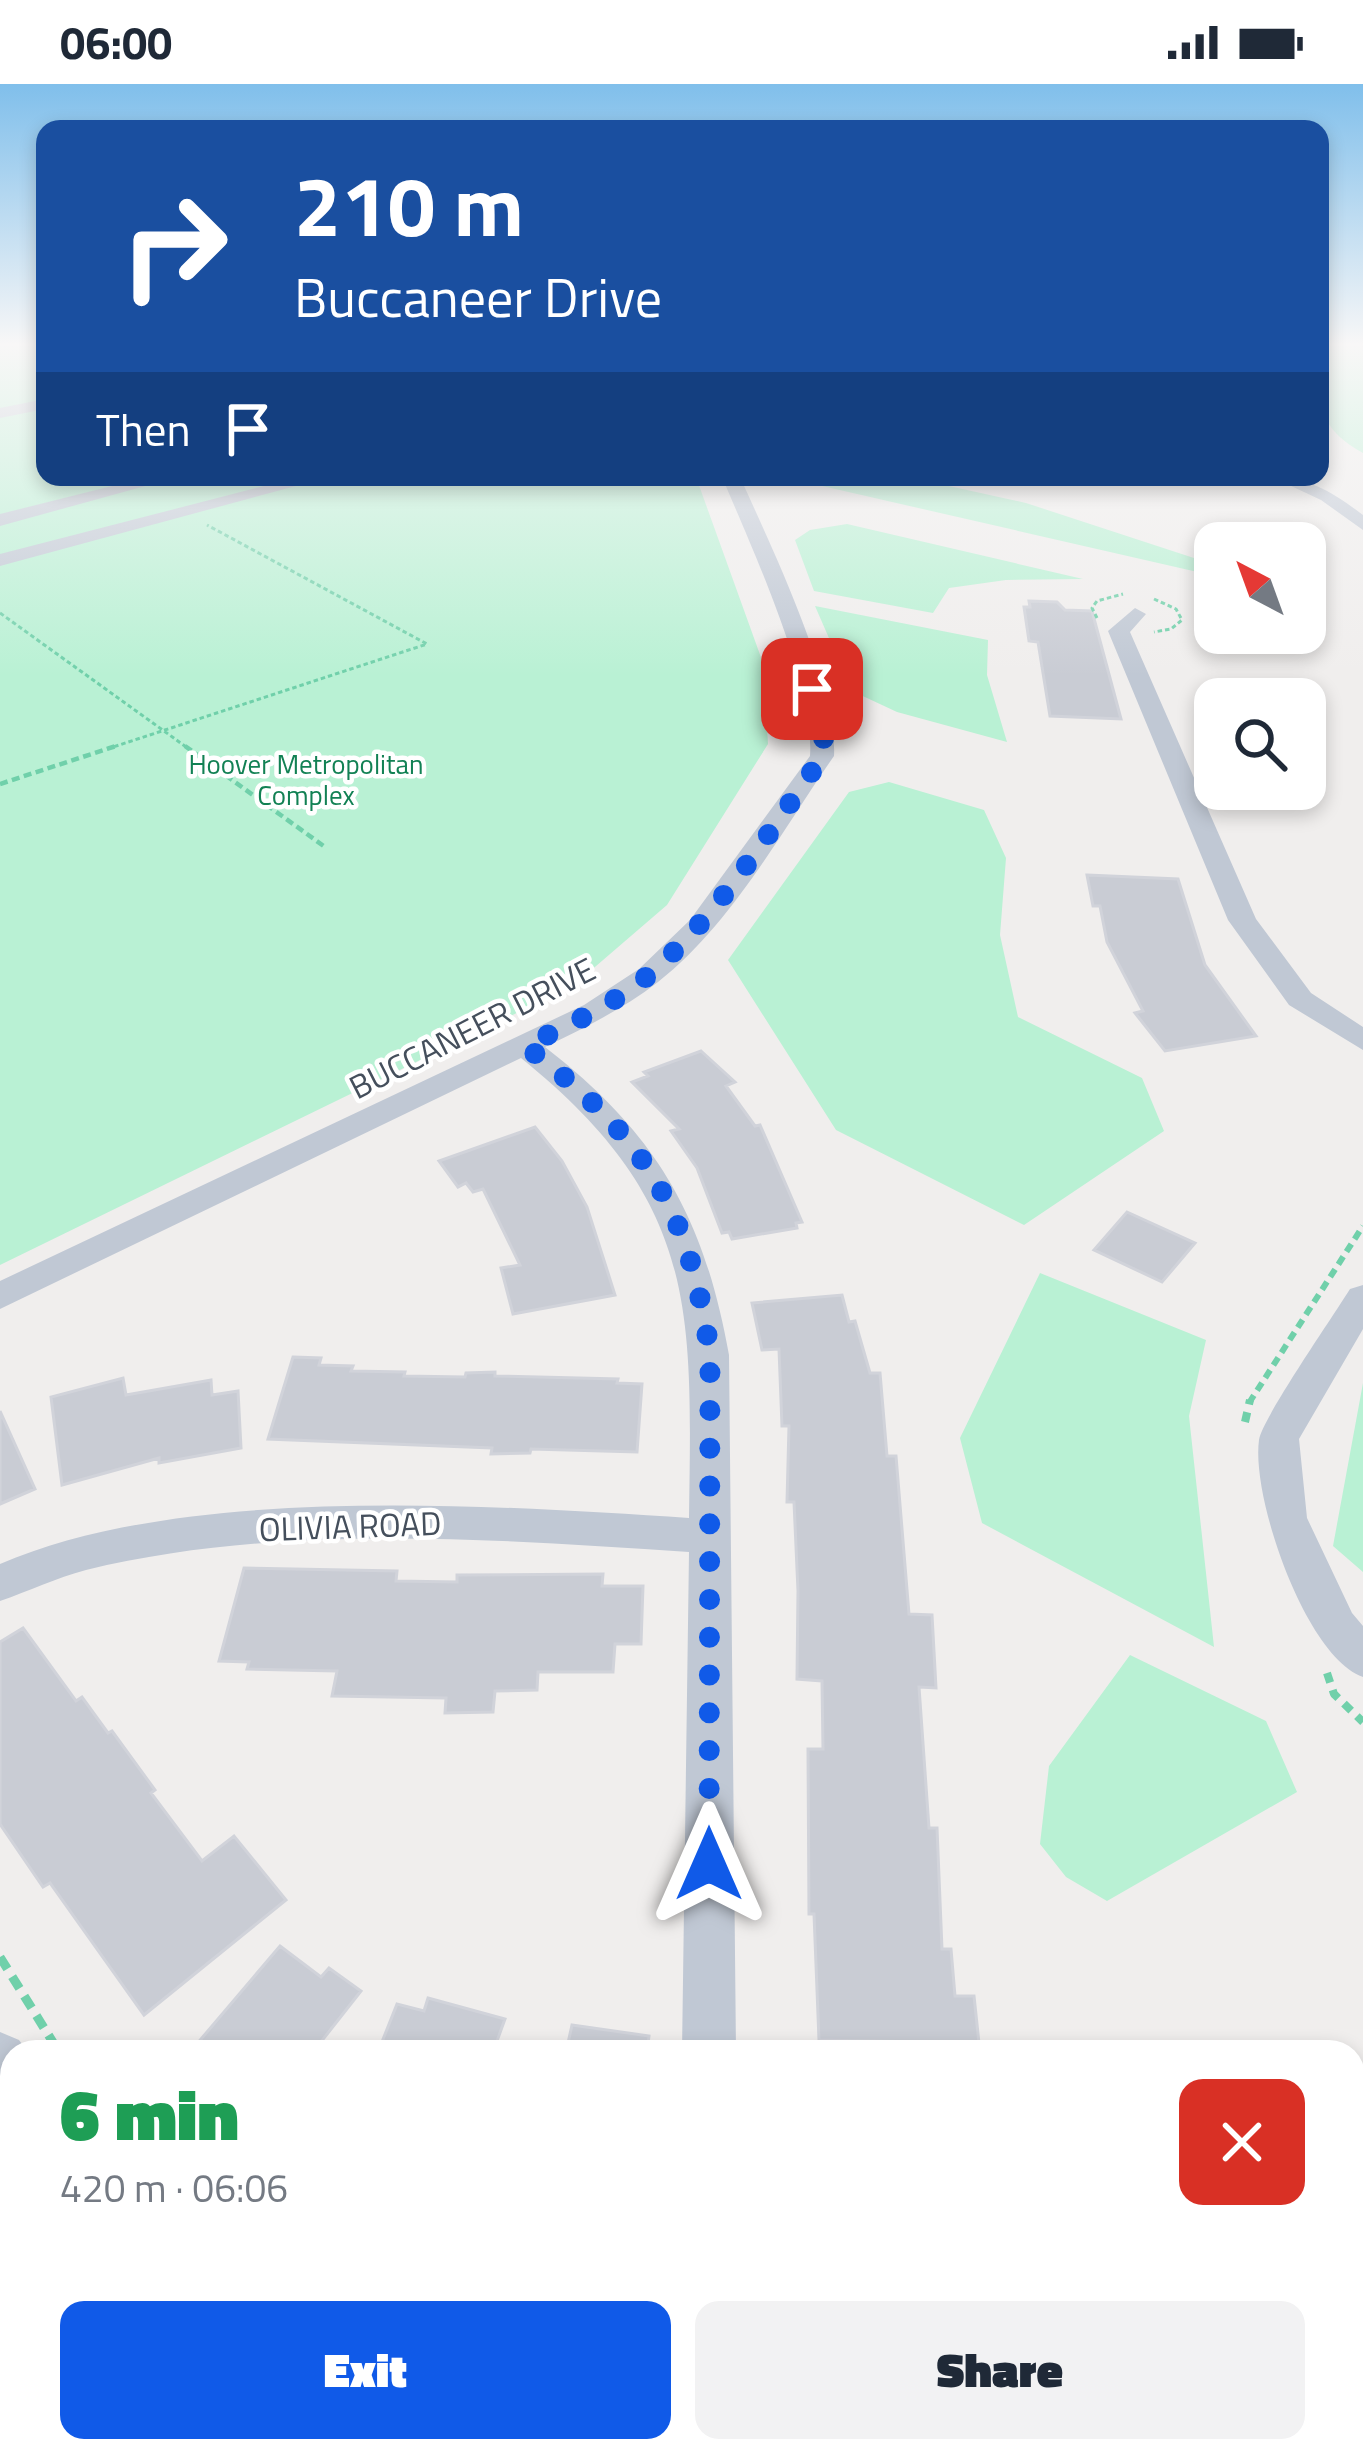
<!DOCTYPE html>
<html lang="en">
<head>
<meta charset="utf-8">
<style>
	body { margin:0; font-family:"Titillium Web",sans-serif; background:#f2f2f3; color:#1f2937; height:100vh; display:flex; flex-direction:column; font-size:45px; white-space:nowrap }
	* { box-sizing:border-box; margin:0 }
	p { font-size:39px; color:#747a83 }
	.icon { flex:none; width:66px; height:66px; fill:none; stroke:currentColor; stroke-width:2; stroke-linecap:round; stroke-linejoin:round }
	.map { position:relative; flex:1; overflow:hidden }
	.sheet { position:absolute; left:0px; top:1956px; width:1365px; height:423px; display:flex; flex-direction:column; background:#fff; border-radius:36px 36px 0 0; box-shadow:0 6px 18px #0003 }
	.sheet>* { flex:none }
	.top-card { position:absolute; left:36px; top:36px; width:1293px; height:366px; border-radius:24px; box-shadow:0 6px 18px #0003; background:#1a4fa0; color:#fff; overflow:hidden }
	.needle { width:78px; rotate:319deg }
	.buttons { position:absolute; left:1194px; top:438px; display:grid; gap:24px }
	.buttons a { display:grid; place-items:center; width:132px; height:132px; border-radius:24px; background:#fff; box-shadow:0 6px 18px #0003; font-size:60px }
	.pin { position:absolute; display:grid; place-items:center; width:102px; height:102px; color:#fff; margin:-51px; border-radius:24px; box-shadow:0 6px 18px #0006 }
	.me { position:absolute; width:132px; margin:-66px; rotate:0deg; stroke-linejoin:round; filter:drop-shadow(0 0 9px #0008) }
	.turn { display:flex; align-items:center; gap:42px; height:252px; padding:0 60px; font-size:54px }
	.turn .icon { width:156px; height:156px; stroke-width:2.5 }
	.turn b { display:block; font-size:84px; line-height:102px }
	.then { display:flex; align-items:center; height:114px; padding:0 60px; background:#0003; gap:24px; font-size:45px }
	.round { display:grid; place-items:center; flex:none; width:126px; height:126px; border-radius:24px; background:#f2f2f3 }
	.overview { display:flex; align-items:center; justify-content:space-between; height:204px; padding:0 60px }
	h1 { font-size:72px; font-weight:800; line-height:90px; color:#1e9e55 }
	.cta { display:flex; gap:24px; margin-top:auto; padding:24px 60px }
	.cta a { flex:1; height:138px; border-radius:24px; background:#105ae8; color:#fff; font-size:48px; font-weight:800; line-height:138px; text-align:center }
	.cta a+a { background:#f2f2f3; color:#1f2937 }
	.status { display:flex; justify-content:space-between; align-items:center; height:84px; padding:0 60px; background:#fff; direction:ltr }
	.status svg { height:33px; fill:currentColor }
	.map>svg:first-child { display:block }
	.green { fill:#b9f1d4 }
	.building { fill:#c9ccd4; stroke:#d1d3da; stroke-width:3 }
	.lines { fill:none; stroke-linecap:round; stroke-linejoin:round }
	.path-far4 { stroke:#70d0aa; stroke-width:3; stroke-dasharray:4.5 3; stroke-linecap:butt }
	.path-far3 { stroke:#70d0aa; stroke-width:4.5; stroke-dasharray:8 4.5; stroke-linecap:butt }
	.path-far2 { stroke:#70d0aa; stroke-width:6; stroke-dasharray:9 6; stroke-linecap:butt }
	.path-far1 { stroke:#70d0aa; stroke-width:8; stroke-dasharray:10 8; stroke-linecap:butt }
	.path { stroke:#70d0aa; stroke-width:9; stroke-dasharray:14 9; stroke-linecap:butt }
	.minor { fill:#c0c8d4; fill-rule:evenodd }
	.route { stroke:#105ae8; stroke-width:21; stroke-dasharray:0 37.8 }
	.labels { text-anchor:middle; stroke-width:9; stroke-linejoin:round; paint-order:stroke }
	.far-park-label { font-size:27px; fill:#128154; stroke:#fff }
	.street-label { font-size:33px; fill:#454f5c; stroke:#fff }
</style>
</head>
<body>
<div class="status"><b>06:00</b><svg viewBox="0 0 49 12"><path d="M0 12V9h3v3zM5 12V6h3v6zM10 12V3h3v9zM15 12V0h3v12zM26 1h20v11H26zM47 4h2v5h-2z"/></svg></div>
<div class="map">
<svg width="1363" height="2377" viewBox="0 0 1363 2377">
	<rect width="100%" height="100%" fill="#f0eeed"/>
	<path class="green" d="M0,259H45V393H696L763,579L768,660L667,821L574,901L0,1181Z
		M1320,259H1363V369C1310,339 1320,313 1320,259Z
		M783,393H908L1026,419L1200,476L1215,485V492Z
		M847,440L1083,495L1006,496L949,504L933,529L814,507L795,456L810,446Z
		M815,522L988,556L987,591L1007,658L897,628L852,607Z
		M889,698L984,726L1006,774L1000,851L1018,933L1142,994L1164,1047L1024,1141L836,1046L728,876L849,708Z
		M1040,1189L1206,1256L1189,1332L1214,1563L982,1439L960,1354Z
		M1363,1299V1488L1333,1462Z
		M1130,1571L1266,1637L1297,1708L1107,1817L1066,1793L1040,1760L1049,1682Z
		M1191,2367H1327L1335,2377H1191Z"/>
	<path class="building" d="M1029,517L1057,518L1065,526L1092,527L1121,635L1050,632L1038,558L1029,557L1024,523H1030Z
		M1087,791L1178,795L1205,881L1256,952L1165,967L1135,929L1143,927L1107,858L1100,822H1093Z
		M701,967L735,998L726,1002L755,1042L760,1041L802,1138L796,1139L797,1144L732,1155L729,1148L722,1149L697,1084L671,1047L679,1045L632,998L648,992L644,988Z
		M535,1043L562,1077L587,1123L615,1211L513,1230L501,1184L520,1181L483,1105L473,1108L466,1099L458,1103L439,1077Z
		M1127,1128L1195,1159L1162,1198L1094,1166Z
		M842,1211L849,1238L855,1237L870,1289H880L887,1372H896L909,1530L932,1531L936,1604L919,1603L929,1744H937L942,1865H951L955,1912H974L979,1959L819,1956L814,1830H809L808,1665H823L822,1597L797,1595L798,1507L794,1418H787L789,1342H782L779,1265L762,1266L752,1219Z
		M293,1273L321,1274L319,1281L353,1282L351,1287L405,1288L404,1292L465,1293L466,1289L495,1288V1292L618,1295L617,1299L642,1300L637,1368L531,1365L530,1369L491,1370L492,1364L268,1355Z
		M123,1294L126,1311L211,1296L212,1311L238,1307L241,1364L159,1379V1374L62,1401L51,1313Z
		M0,1327L35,1405L0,1420Z
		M244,1484L397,1487L396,1497L457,1498V1491L603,1490L602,1502H643L641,1560H615L613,1588H538L537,1606L495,1607L493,1628L445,1629L446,1614L332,1612L337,1587L247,1585L249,1578L219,1577Z
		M23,1544L76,1617L82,1613L108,1649L112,1647L155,1706L151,1709L202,1777L234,1752L286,1816L144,1931L50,1799L43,1803L0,1740V1558Z
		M280,1862L321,1893L329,1884L361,1907L313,1968H190Z
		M428,1914L505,1935L493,1968H378L397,1920L424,1927Z
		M572,1941L649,1952L647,1968H566Z"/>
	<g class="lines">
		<path class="path-far4" d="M340,398L359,393
			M1154,515L1176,525L1182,536L1171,545L1154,548
			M0,529L189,665
			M1097,534L1092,524L1097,517L1123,510
			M107,665L427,560L207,441"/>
		<path class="path-far3" d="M185,662L325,763
			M0,700L116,662"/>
		<path class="path-far2" d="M1249,1319L1363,1142"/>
		<path class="path-far1" d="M1245,1338L1250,1316
			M1327,1589L1334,1610L1363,1638"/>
		<path class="path" d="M0,1873L59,1968
			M0,2065L12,2080
			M655,2367L656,2377"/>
		<path class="minor" d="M45,315V325L0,334V324Z
			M148,393H178L0,442V430Z
			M299,393H329L0,482V470Z
			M722,393H740C771,462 838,600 834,672C781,748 731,841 658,898C623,925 584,944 545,963C657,1050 704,1132 729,1271L736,1968H682L689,1468C492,1455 280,1439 86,1486C56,1494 29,1507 0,1517V1480C185,1400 489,1421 689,1434C692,1223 698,1117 521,974L0,1225V1197L584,921L639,885L690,836L810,672C815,600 751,462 722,393Z
			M1272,393C1309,393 1334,409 1363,431V446L1321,416Z
			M1135,524L1146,530L1130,548L1256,835L1311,909L1363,943V966L1289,921L1228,836L1108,547Z
			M1363,1201V1245L1299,1355L1307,1434L1352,1529L1363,1542V1593C1306,1573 1251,1414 1259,1356C1262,1335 1334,1231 1350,1205Z
			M0,1948L19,1956L28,1968H12V2019L0,2014Z
			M677,2367H739L740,2377H676Z"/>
	</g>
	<linearGradient id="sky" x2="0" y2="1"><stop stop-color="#80bfeb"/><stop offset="0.44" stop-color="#f8f7f7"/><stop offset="1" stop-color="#f8f7f7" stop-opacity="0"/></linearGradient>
	<rect width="1363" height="592" fill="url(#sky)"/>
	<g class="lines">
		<path class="route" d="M709,1780L710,1271C690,1125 644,1051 525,962C568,941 616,920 652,888C721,828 770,746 823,672L824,642L812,605"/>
	</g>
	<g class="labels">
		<g class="far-park-label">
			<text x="306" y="690">Hoover Metropolitan<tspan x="306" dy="31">Complex</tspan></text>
		</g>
		<g class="street-label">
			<text transform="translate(472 944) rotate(-27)" y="12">BUCCANEER DRIVE</text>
			<text transform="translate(350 1442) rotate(-2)" y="12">OLIVIA ROAD</text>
		</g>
	</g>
</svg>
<div class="buttons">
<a><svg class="needle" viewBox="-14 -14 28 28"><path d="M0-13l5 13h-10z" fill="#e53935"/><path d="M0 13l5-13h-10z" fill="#747a83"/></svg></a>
<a><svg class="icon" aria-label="search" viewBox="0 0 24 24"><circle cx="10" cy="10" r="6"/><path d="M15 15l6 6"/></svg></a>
</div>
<div class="pin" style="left:812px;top:605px;background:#d93025"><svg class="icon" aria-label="arrive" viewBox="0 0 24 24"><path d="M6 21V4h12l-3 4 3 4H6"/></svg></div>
<svg class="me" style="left:709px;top:1780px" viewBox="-20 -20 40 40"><path d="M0-17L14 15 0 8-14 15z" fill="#105ae8" stroke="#fff" stroke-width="4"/></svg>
<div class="top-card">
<div class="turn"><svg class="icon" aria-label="right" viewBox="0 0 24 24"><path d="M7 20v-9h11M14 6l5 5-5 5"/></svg><div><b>210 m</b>Buccaneer Drive</div></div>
<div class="then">Then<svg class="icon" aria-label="arrive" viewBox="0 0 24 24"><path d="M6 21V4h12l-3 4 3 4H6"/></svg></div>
</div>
<section class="sheet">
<div class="overview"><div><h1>6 min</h1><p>420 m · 06:06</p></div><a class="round" style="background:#d93025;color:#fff"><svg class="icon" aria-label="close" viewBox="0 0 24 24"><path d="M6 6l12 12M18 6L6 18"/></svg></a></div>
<div class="cta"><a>Exit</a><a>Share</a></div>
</section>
</div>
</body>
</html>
